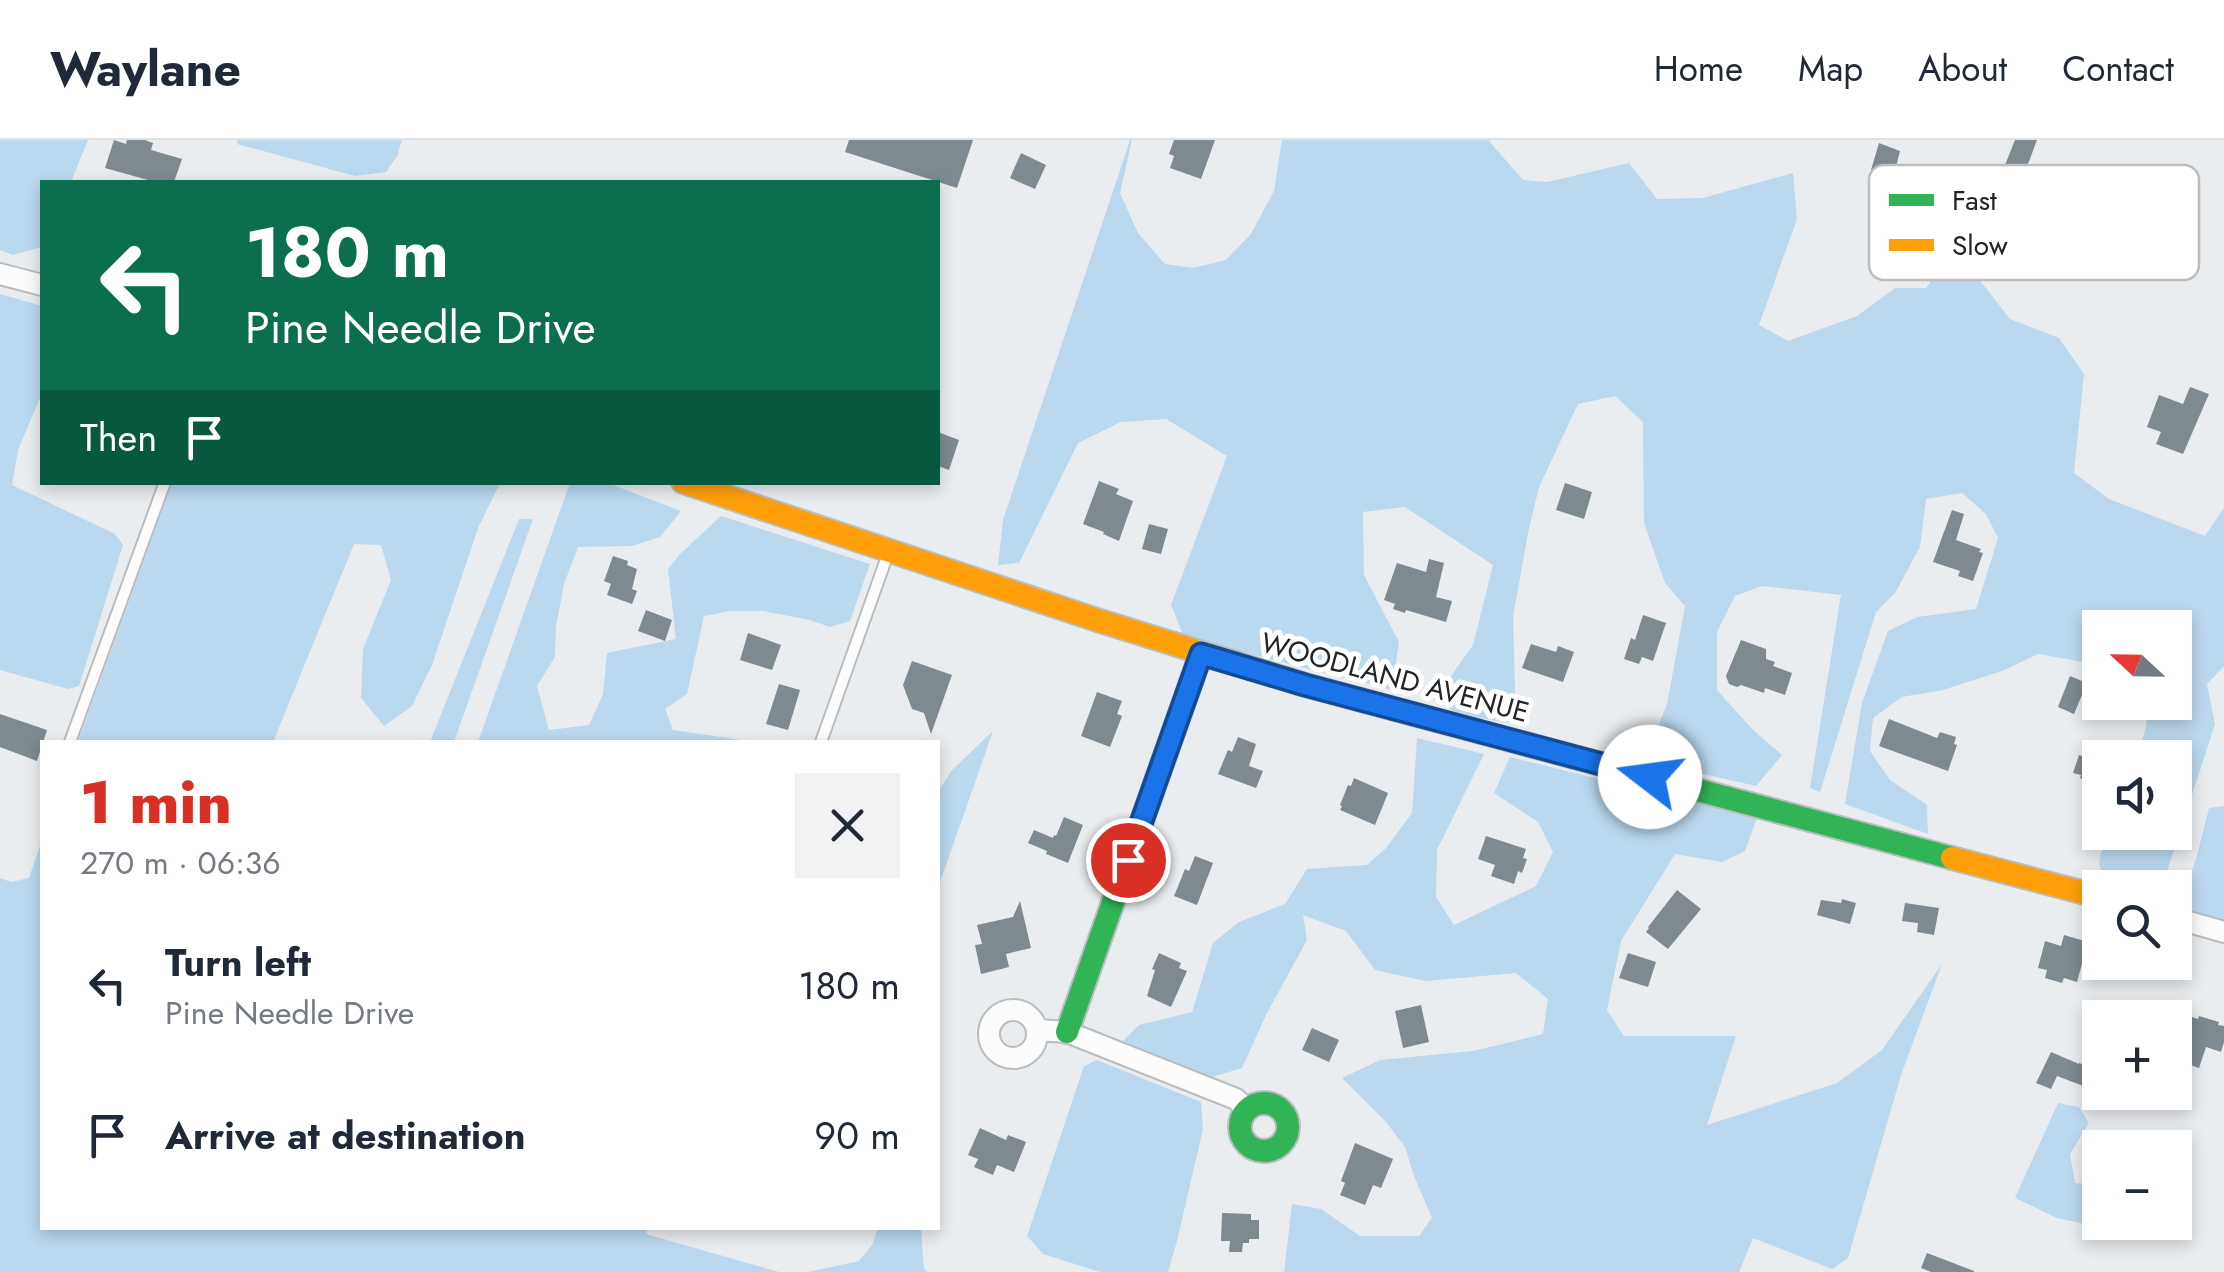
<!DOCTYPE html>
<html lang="en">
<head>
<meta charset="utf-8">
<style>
	body { margin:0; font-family:Jost,sans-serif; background:#f2f2f3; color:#1f2937; height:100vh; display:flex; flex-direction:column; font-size:38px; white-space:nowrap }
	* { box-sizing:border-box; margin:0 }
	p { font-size:32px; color:#747a83 }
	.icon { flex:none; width:55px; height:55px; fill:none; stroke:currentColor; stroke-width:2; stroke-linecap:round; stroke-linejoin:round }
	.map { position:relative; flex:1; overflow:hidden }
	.sheet { position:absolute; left:40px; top:600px; width:900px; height:490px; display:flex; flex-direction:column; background:#fff; border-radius:0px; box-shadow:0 5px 15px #0003 }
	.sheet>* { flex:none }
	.hud { position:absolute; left:40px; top:40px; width:900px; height:305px; border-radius:0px; box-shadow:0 5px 15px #0003; background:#0b6e4f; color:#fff; overflow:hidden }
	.needle { width:65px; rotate:292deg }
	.fabs { position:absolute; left:2082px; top:470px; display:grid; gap:20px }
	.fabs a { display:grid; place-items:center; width:110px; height:110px; border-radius:0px; background:#fff; box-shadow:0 5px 15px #0003; font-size:50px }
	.pin { position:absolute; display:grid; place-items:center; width:85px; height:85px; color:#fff; margin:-42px; border:5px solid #fff; border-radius:50%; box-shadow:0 2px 10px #0007 }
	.me { position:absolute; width:110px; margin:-55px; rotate:285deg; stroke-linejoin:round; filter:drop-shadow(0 0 8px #0008) }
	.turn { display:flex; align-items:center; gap:35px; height:210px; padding:0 40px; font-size:45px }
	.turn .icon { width:130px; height:130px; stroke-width:2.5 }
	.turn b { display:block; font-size:70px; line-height:85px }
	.then { display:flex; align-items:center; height:95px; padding:0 40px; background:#0003; gap:20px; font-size:38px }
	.round { display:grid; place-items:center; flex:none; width:105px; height:105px; border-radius:0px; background:#f2f2f3 }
	.headline { display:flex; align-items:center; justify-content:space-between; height:170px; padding:0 40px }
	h1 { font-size:60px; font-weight:800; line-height:75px; color:#d93025 }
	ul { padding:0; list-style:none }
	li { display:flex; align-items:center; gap:30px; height:150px; padding:0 40px }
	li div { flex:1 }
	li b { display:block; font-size:38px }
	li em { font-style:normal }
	header { display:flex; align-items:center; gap:60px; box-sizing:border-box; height:140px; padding:0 50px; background:#fff; border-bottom:2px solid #e0e1e3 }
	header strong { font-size:48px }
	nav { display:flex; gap:55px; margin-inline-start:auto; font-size:35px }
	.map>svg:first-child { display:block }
	.green { fill:#bad8ee }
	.building { fill:#7e8990 }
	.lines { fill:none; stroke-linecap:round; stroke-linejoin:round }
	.lane-casing { stroke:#babdbe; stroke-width:14 }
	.street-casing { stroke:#babdbe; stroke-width:24 }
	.fast-casing { stroke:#babdbe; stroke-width:26 }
	.slow-casing { stroke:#babdbe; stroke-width:26 }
	.lane { stroke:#fcfcfd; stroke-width:10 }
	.street { stroke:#fcfcfd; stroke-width:20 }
	.fast { stroke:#30b455; stroke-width:22 }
	.slow { stroke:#ff9f0a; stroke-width:22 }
	.route-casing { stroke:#114b97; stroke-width:25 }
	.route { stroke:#1a73e8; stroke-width:18 }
	.labels { text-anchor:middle; stroke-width:10; stroke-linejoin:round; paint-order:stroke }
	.street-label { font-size:28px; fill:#222426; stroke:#fff }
	.key { fill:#fff; stroke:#bdbdbe; stroke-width:2.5 }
	.key-label { font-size:28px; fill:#222426 }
</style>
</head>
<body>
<header>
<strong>Waylane</strong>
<nav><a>Home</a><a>Map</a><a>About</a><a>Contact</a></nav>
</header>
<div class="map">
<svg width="2224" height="1132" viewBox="0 0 2224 1132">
	<rect width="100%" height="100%" fill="#eaedf0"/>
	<path class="green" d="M0,0H88L71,42H42V107L13,115L0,110Z
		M238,0H402L397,16L386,32L355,36L237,4Z
		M1130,0H1132L1120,53L1138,93L1165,124L1193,128L1226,120L1251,94L1274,51L1282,0H1491L1489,1L1523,40L1547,42L1629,23L1657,59L1703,58L1793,33L1797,79L1759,185L1788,201L1857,176L1895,148H1926L1954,107L2010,179L2059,198L2084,234L2074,333L2109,359L2205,396L2224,368V526L2207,544L2215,584L2162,747H2114C2092,725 2098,718 2111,693L2175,692V618L2138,617L2147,582L2137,563L2175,562V488H2100V525L2038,514L2002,531L1943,550L1902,557L1873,578L1870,611L1890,640L1927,665L1928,694L1845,664L1862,563L1888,491L1917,477L1976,469L1998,398L1986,374L1962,353L1926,359L1920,407L1895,453L1876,472L1820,652L1810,648L1841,455L1762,446L1735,456L1717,492V550L1753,590L1782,615L1756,646L1651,622L1652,602L1667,564L1685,466L1665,443L1644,383L1643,282L1615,256L1578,264L1539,347L1528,393L1513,477L1516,584L1461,575L1434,560L1473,505L1493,425L1405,367L1363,372L1364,435L1399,502L1392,550L1184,497L1171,465L1227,316L1166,279L1121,282L1078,303L1019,423L998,425L1003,380Z
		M0,154L42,166V253L18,310L12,345L115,394L123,405L79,546L68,549L0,530Z
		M172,343H500L478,388L432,525L412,566L384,586L361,558L363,509L391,440L381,405L354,404L273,602H78Z
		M570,343H608L681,371L660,397L632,406L578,407L564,444L556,486L555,517L537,546L549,590L589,585L603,554L607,513L676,499L668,429L680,414L721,376L870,424L850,481L830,487L810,480L763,471H730L704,476L687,554L665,569L673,590L755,602H478Z
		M519,379H533L454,602H430Z
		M993,591L938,748V653L951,631Z
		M1417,598L1484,614L1437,710L1436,757L1454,785L1536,746L1553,712L1538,682L1494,653L1510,617L1757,678L1745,711L1722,722L1675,714L1621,801L1607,870L1624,896H1736L1707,985L1837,943L1882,910L1942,824L1901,935L1848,1118L1832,1129L1753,1098L1739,1132H1284L1292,1064L1321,1069L1360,1096H1419L1432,1078L1414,1036L1405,1007L1386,982L1342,938L1380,920L1473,911L1543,894L1548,859L1516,833L1426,841L1375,830L1346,791L1303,775L1307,800L1267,873L1242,928L1212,937L1123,901L1139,885L1192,872L1213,803L1239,782L1285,764L1307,729L1367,725L1386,708L1412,673Z
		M2224,666V781L2184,768L2182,759L2196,719L2209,668Z
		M42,700V1088H648L646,1094L779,1132H0V738L11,742L29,738Z
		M1097,920L1201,962L1203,989L1177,1101L1168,1132H1100L1043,1114L1027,1096L1084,926Z
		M2058,963L2079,967L2089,983L2070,1014L2075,1043L2100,1045V1082L2102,1083L2098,1087L2057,1078L2015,1058Z
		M878,1088H921L924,1129L927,1132H808L859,1121L872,1105Z"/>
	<path class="building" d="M114,0L126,4L127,0H145L153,3L151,10L182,19L174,42H155L105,28Z
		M849,0H973L957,48L845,12Z
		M1174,0H1215L1201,39L1170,28L1174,16L1169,14Z
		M2015,0H2037L2022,40L2007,34L2010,27L2005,25Z
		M1879,3L1900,11L1896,27L1888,24L1885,33L1871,30Z
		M1021,13L1046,25L1035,49L1010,38Z
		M2190,247L2209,254L2183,314L2156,304L2161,292L2147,287L2159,255L2183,264Z
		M938,292L959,300L949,330L938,326Z
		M1099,341L1119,349L1116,354L1133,361L1119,401L1103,394L1104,392L1083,384Z
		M1565,343L1592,352L1584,379L1556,370Z
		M1952,370L1964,374L1956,400L1981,409L1979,412L1983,413L1973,441L1958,436L1960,431L1933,422Z
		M1149,384L1168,389L1161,414L1142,409Z
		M613,416L628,421L627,425L637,429L632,449L637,451L632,464L607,455L611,444L604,441Z
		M1429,419L1444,423L1436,457L1452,461L1446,482L1406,470L1405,473L1393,469L1395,464L1384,460L1397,423L1426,432Z
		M646,470L672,480L665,501L638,491Z
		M1643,475L1666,483L1653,521L1642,517L1639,524L1624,519L1631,498L1635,500Z
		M748,493L781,505L772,530L740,520Z
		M1741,500L1766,509V519L1775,522L1773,526L1792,533L1785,555L1765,548L1764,553L1741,545L1737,547L1729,544L1726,536Z
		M1531,504L1556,512L1558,506L1574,512L1563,542L1522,528Z
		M912,521L952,535L931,594L924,573L912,569L903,545Z
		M2070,536L2087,543L2074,574L2058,567Z
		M779,544L800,550L788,590L766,584Z
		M1097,552L1122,561L1117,574L1122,576L1110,607L1081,596Z
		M0,574L47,590L37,621L0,607Z
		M1889,579L1937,598L1940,592L1956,597L1954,604L1957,605L1948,631L1879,606Z
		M1238,597L1256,604L1249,626L1263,631L1256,648L1218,634L1228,610L1232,612Z
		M2079,615L2100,622V645L2080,638L2081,635L2073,633Z
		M1354,638L1388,653L1375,685L1340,670L1342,666L1340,665L1348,645L1351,646Z
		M1064,677L1083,685L1068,723L1046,714L1047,711L1028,703L1034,690L1053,698L1054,695L1056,696Z
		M1486,696L1526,709L1523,718L1527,719L1522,733L1518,731L1514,744L1491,736L1495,725L1478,719Z
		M1195,716L1213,723L1197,765L1174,756L1185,729L1189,731Z
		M1677,750L1701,769L1668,809L1646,792L1649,788L1648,787Z
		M1842,759L1856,763L1850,784L1817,775L1821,760L1841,763Z
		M1020,761L1031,808L1006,814L1009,827L981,834L975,805L982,804L977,785L1013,777Z
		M1905,763L1939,768L1934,795L1917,792L1918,783L1902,781Z
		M2064,795L2088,802L2077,842L2064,838L2062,843L2045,838L2047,830L2038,828L2045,801L2061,806Z
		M1159,813L1181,823L1179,828L1187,831L1171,867L1147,856L1155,830L1152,829Z
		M1628,813L1656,822L1648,847L1619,838Z
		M1421,865L1429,902L1403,908L1395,871Z
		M2189,876L2198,879L2199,876L2219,882L2218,885L2224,886V902L2221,912L2206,907L2199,928L2175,920V894L2178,885L2186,887Z
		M1312,888L1339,900L1329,922L1302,910Z
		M2051,912L2079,924V923L2094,928L2086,947L2057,936L2051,949L2036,943Z
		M980,988L1006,1000L1008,995L1026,1002L1014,1032L997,1025L993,1035L974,1027L978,1019L968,1015Z
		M1355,1003L1393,1019L1381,1048L1373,1045L1365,1065L1340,1055L1345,1043L1341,1041Z
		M1222,1073L1251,1074V1080H1259V1099H1249V1103H1243L1242,1112H1229L1230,1101H1221Z
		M1927,1113L1974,1131V1132H1931L1921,1128Z"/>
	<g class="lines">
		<defs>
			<path id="lane" d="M70,602L165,342
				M821,602L889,411"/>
			<path id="street" d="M0,134L42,145
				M2175,778L2224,792
				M989 894a24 24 0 1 1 48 0a24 24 0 1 1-48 0Z
				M1037,890L1067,892L1236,959L1247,970"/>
			<path id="fast" d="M1235,523L1305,545L1952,718
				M1067,892L1201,514
				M1240 987a24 24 0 1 1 48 0a24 24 0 1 1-48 0Z"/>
			<path id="slow" d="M683,342L1097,480L1235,523
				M1952,718L2100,757"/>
		</defs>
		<use href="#lane" class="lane-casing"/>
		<use href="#street" class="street-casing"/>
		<use href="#fast" class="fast-casing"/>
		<use href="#slow" class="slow-casing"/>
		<use href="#lane" class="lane"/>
		<use href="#street" class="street"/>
		<use href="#fast" class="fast"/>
		<use href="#slow" class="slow"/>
	</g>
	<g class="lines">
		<defs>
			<path id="route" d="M1128,720L1201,514L1305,545L1650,637"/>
		</defs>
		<use href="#route" class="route-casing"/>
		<use href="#route" class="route"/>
	</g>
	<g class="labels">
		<g class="street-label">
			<text transform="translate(1395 537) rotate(15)" y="10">WOODLAND AVENUE</text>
		</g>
	</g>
	<rect x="1869" y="25" width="330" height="115" rx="15" class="key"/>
	<rect x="1889" y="54" width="45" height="12" fill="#30b455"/>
	<rect x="1889" y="99" width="45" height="12" fill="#ff9f0a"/>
	<g class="key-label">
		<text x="1952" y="70">Fast</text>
		<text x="1952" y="115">Slow</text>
	</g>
</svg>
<div class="fabs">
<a><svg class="needle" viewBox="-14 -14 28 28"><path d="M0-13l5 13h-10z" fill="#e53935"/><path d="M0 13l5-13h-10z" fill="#747a83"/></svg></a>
<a><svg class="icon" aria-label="sound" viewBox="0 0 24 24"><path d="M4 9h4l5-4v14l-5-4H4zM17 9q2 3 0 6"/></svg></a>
<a><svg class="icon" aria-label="search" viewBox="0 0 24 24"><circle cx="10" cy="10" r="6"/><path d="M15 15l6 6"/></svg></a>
<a>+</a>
<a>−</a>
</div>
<div class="pin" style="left:1128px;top:720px;background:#d93025"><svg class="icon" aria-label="arrive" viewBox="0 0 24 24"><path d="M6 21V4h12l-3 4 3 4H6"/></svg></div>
<svg class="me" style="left:1650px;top:637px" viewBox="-20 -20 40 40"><circle r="19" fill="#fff"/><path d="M0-13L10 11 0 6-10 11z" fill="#1a73e8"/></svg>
<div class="hud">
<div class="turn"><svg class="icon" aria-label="left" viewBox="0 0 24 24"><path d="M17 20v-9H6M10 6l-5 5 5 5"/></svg><div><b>180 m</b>Pine Needle Drive</div></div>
<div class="then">Then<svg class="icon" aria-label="arrive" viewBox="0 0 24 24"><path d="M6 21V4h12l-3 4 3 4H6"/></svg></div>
</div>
<section class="sheet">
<div class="headline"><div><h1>1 min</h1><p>270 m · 06:36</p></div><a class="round"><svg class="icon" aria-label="close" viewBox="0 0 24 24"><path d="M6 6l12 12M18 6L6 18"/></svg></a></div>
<ul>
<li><svg class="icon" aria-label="left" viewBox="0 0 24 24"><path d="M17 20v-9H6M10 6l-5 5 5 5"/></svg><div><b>Turn left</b><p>Pine Needle Drive</p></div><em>180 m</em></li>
<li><svg class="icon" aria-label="arrive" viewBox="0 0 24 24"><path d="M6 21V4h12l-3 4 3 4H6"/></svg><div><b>Arrive at destination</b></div><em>90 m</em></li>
</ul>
</section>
</div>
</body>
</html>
